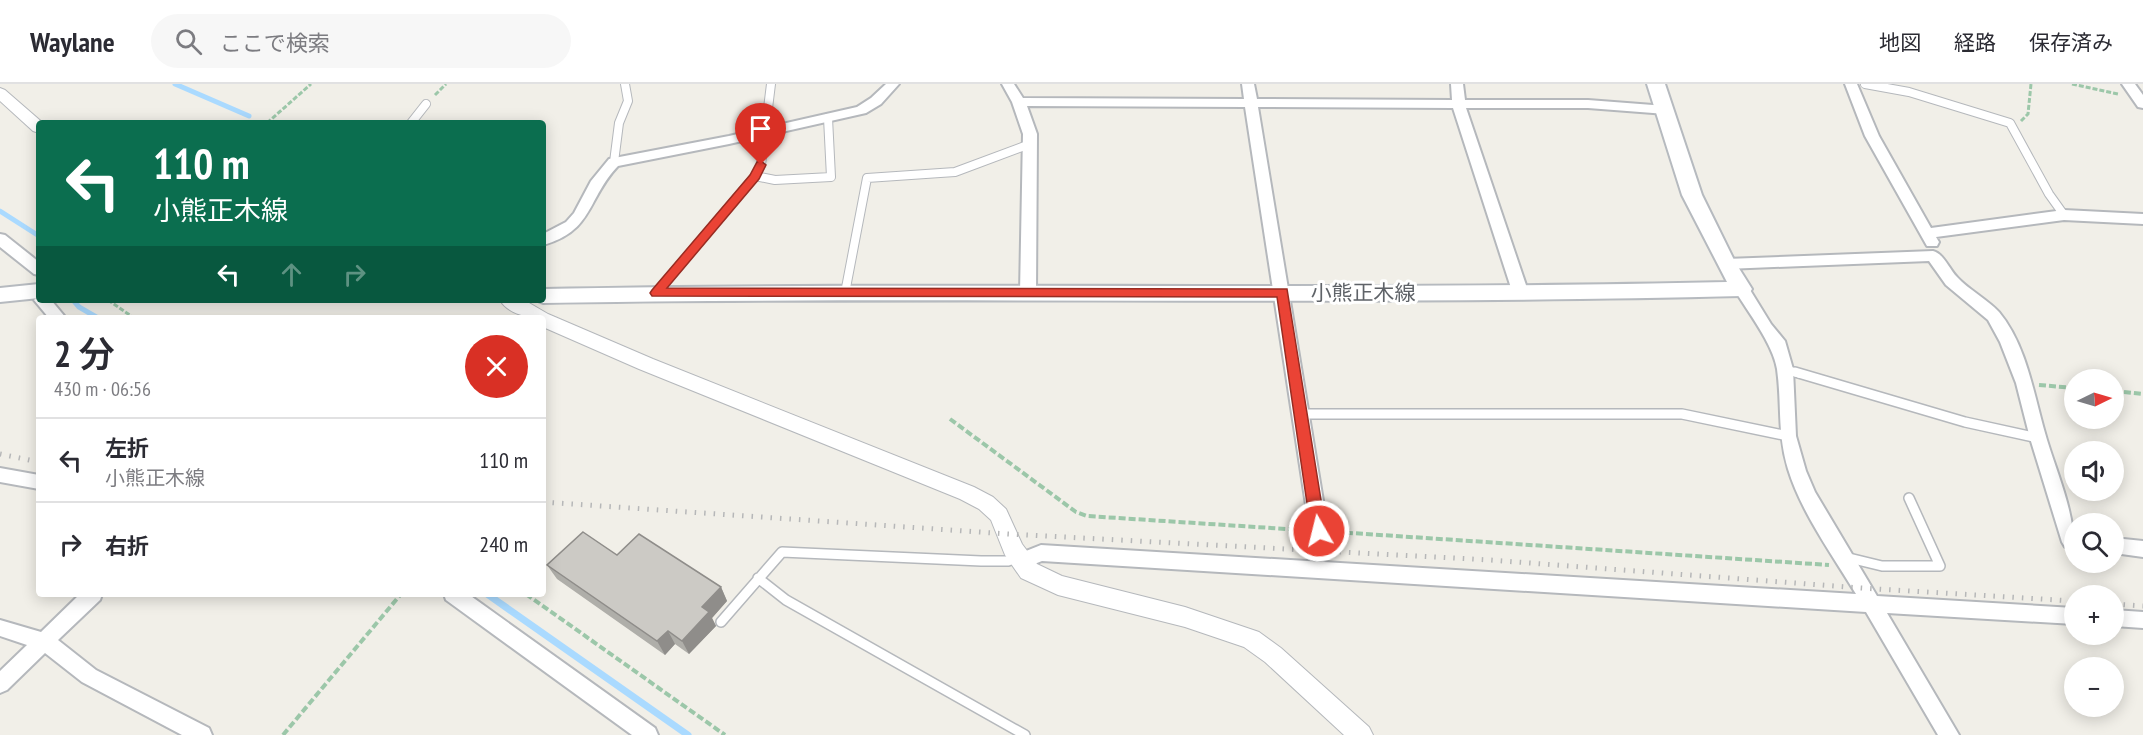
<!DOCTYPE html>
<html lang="ja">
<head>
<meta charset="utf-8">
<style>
	body { margin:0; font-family:"PT Sans Narrow","Noto Sans JP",sans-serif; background:#f7f7f7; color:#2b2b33; height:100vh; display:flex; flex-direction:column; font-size:22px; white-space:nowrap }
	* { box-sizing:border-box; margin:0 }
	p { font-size:20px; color:#7c7c81 }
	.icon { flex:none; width:33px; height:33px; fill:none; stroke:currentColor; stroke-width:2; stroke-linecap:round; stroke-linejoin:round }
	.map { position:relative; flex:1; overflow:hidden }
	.panel { position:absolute; left:36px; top:231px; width:510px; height:282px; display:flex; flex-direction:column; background:#fff; border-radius:6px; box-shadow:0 3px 15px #0003 }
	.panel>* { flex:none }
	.hud { position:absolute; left:36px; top:36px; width:510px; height:183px; border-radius:6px; box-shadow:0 3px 15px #0003; background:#0b6e4f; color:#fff; overflow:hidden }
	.needle { width:39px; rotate:85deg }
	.fabs { position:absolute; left:2064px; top:285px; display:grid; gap:12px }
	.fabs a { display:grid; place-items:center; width:60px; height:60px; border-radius:50%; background:#fff; box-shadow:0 3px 15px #0003; font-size:30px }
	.pin { position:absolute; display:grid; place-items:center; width:51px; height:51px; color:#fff; margin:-62px -26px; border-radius:50% 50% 50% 0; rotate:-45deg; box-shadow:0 0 6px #0007 }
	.pin .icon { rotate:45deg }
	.me { position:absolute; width:66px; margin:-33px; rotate:352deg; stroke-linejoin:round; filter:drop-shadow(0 0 4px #0008) }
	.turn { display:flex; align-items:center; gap:21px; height:126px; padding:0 18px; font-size:27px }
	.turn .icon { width:78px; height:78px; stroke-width:2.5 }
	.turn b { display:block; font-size:42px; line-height:51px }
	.lanes { display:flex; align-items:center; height:57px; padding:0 18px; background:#0003; justify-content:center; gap:30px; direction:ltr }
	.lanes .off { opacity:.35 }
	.round { display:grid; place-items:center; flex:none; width:63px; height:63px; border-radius:32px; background:#f7f7f7 }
	.head { display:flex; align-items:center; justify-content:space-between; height:102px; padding:0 18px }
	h1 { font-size:36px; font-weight:600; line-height:45px }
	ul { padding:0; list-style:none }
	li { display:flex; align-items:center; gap:18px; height:84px; padding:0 18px; border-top:2px solid #e1e1e2 }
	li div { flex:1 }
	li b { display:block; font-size:22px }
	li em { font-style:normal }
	header { display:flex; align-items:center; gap:36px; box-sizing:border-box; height:84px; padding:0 30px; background:#fff; border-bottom:2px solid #e1e1e2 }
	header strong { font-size:28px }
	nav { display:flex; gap:33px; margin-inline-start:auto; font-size:21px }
	.search { width:420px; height:54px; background:#f7f7f7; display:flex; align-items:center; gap:15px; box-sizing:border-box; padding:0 21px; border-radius:33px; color:#7c7c81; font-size:22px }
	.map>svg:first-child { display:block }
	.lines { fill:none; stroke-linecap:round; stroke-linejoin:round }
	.stream-far1 { stroke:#aadaff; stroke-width:5 }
	.stream { stroke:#aadaff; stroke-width:7 }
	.service-far1-casing { stroke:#b5b8bc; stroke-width:10 }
	.service-casing { stroke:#b5b8bc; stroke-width:12 }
	.minor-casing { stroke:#b5b8bc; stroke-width:4 }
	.tertiary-casing { stroke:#b5b8bc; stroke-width:2 }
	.secondary-casing { stroke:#b6babf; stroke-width:4 }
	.path-far1 { stroke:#9cc7a9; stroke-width:3; stroke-dasharray:5 2; stroke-linecap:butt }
	.path { stroke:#9cc7a9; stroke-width:4; stroke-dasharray:7 3; stroke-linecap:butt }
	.service-far1 { stroke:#fff; stroke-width:8 }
	.service { stroke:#fff; stroke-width:9 }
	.minor { fill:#fff; fill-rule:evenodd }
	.tertiary { fill:#fff; fill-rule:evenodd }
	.secondary { fill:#fff; fill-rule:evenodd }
	.rail { stroke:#b6b7b8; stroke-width:5; stroke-dasharray:1.5 8; stroke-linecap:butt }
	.wall { fill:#afaea9 }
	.shaded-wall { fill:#8f8d8a }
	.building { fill:#cccac5; stroke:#8f8d8a; stroke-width:1.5 }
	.route { fill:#ea4335; stroke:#982c22; stroke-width:1.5 }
	.labels { text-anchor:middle; stroke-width:6; stroke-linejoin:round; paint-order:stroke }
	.street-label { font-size:21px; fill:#5f6368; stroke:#fff }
</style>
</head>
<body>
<header>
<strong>Waylane</strong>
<div class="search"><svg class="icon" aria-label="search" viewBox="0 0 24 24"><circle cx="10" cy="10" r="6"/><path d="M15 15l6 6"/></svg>ここで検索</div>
<nav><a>地図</a><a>経路</a><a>保存済み</a></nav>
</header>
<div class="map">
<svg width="2143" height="651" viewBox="0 0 2143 651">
	<rect width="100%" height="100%" fill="#f1efe8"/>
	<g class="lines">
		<path class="stream-far1" d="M175,0L249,32
			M0,127L39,152
			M73,216L79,223L98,234"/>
		<path class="stream" d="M487,510L688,651"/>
		<defs>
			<path id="service-far1" d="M1865,0L1909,8L2010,39L2049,110L2064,131
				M411,39L426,20
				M614,78L619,39L628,17L625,0
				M755,92L775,96L831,93L828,34
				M656,209L755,92L761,81L771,0
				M845,209L867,94L955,88L1030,60
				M1785,285L1800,290"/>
			<path id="service" d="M1795,288L1965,338L2038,354
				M1301,330H1682L1788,352
				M1845,473L1882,482H1940L1909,414
				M758,494L786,516L1025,651
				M721,538L782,468L981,477H1008L1019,473"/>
			<path id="minor" d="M886,0H899L881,20L866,29L729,60L618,82C587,114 594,147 543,161V150L566,138L574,129L591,97L609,75L729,52L857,23L871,14Z
				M1002,0H1014L1023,14L1244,15L1242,0H1254L1257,15L1452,16L1451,0H1463L1465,16H1588L1666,22L1673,26L1666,30L1588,24H1466L1529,210L1526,214H1516L1513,210L1453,24L1258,23L1328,447L1325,452L1319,455L1313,452L1310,447L1245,23L1027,22L1037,50L1036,209L1033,213H1023L1020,209L1023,50L1012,18Z
				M1845,0H1857L1879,52L1931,144L2064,126L2143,130V140L2064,136L1936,153L1939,158L1937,162H1927L1865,52Z
				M2122,0H2135L2143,11V24L2138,23Z
				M0,150L5,151L39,178V191L34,190L0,163Z
				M1933,167C1944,170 1949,185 1957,193C1969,206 1987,215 1999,228C2028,263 2034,314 2047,356C2058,392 2074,427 2074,465L2065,463L2062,458L2030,354L2016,299L2000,258L1988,236L1946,201L1929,177L1726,185L1719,180L1726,175Z
				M1742,200L1747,201L1771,240L1785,257L1793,285L1796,352L1806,387L1815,408L1877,512L2074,524V540L1887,529L1959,651H1938L1866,528L1042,477L1022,485L1016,483L1013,477L1016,471L1041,461L1856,510C1833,472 1801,428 1788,385C1777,348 1782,321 1777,285C1773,260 1748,228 1734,205L1737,201Z
				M39,211V216H51L66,234H49L34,216Z
				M0,384L39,391V405L0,398Z
				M2114,454L2143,457V473L2114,469Z
				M80,510H102L100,516L58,556L96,586L209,644L212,651H182L82,598L45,569L7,606L0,609V587L27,561L0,552V536L41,548Z
				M444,510H468L655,644L658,651H632L446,516Z
				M2114,526L2143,528V544L2114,542Z"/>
			<path id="tertiary" d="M0,4L5,6L43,39H39V49L33,47L0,17Z
				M500,216H524L548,230L653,275L974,403L993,413L1006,425L1022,460L1037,480L1062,492L1185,523L1259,548L1281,564L1369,643L1373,651H1344L1265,578L1244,563L1185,543L1058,511L1021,494L1005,471L991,436L979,425L960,415L639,285L543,243V234C528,234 508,230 500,216Z"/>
			<path id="secondary" d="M1647,0H1665L1702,111L1735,178L1752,205L1749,210L1742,212C1342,222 943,212 543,219L535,216H543V205C938,197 1332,207 1727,198L1682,111Z
				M39,200V214L0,218V204Z"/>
		</defs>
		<use href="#service-far1" class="service-far1-casing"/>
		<use href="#service" class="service-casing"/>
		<use href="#minor" class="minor-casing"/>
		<use href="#tertiary" class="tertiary-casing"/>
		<use href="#secondary" class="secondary-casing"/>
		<path class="path-far1" d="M2072,0L2118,10
			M435,11L446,0
			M2021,37L2028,30L2031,0
			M267,39L311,0
			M108,216L134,234"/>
		<path class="path" d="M2039,301L2074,304
			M2114,307L2143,310
			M950,335L1076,428L1087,432L1302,446
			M1336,448L1829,481
			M526,510L725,651
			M283,651L401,510"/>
		<use href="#service-far1" class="service-far1"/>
		<use href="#service" class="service"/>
		<use href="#minor" class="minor"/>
		<use href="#tertiary" class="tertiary"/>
		<use href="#secondary" class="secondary"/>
		<path class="rail" d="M0,370L39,378
			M543,418L1008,450L1490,476L1861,504L2074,517
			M2114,520L2143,522"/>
	</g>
	<path class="wall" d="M617,471L721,503L727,517L712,534L716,542L689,570L675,560L665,571L557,495L547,481Z"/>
	<path class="shaded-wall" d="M721,503L727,517L712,534L716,542L689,570L682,557L702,523Z
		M668,547L675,560L665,571L657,557Z"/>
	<path class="building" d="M583,448L617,471L639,450L721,503L702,523L709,528L682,557L668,547L657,557L547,481Z"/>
	<path class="route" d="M761,77L766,81L759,95L667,204L1287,205L1326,447L1324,451L1319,453L1313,451L1311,447L1277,213L652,212L650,209L652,206L750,91L757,78Z"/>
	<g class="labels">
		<g class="street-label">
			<text x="1363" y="216">小熊正木線</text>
		</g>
	</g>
</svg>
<div class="fabs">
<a><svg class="needle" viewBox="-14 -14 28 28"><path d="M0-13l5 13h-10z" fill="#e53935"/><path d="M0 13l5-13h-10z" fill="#7c7c81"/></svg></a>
<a><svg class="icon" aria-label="sound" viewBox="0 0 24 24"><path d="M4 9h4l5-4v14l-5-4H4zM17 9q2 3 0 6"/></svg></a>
<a><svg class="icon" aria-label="search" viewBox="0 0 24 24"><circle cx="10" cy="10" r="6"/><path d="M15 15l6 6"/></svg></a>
<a>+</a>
<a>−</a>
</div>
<div class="pin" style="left:761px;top:81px;background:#d93025"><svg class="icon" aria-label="arrive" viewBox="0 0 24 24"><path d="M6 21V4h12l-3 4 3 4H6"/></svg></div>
<svg class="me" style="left:1319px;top:447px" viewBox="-20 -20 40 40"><circle r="17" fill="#ea4335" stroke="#fff" stroke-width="3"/><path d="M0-11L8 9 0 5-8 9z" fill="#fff"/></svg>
<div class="hud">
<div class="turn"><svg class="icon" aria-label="left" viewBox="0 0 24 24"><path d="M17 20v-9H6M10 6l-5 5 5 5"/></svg><div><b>110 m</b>小熊正木線</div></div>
<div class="lanes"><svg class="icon" aria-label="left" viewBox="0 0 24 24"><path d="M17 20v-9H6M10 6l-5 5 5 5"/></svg><svg class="icon off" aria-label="ahead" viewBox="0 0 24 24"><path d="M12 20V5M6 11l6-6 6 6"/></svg><svg class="icon off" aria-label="right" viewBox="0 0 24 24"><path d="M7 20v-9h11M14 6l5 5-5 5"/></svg></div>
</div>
<section class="panel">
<div class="head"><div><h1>2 分</h1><p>430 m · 06:56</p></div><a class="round" style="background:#d93025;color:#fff"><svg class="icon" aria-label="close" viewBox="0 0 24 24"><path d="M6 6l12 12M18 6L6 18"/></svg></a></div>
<ul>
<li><svg class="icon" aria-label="left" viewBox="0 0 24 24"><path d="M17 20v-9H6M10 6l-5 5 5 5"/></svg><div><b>左折</b><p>小熊正木線</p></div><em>110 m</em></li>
<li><svg class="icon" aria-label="right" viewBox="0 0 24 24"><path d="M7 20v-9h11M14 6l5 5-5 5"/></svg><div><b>右折</b></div><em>240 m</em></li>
</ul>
</section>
</div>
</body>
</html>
